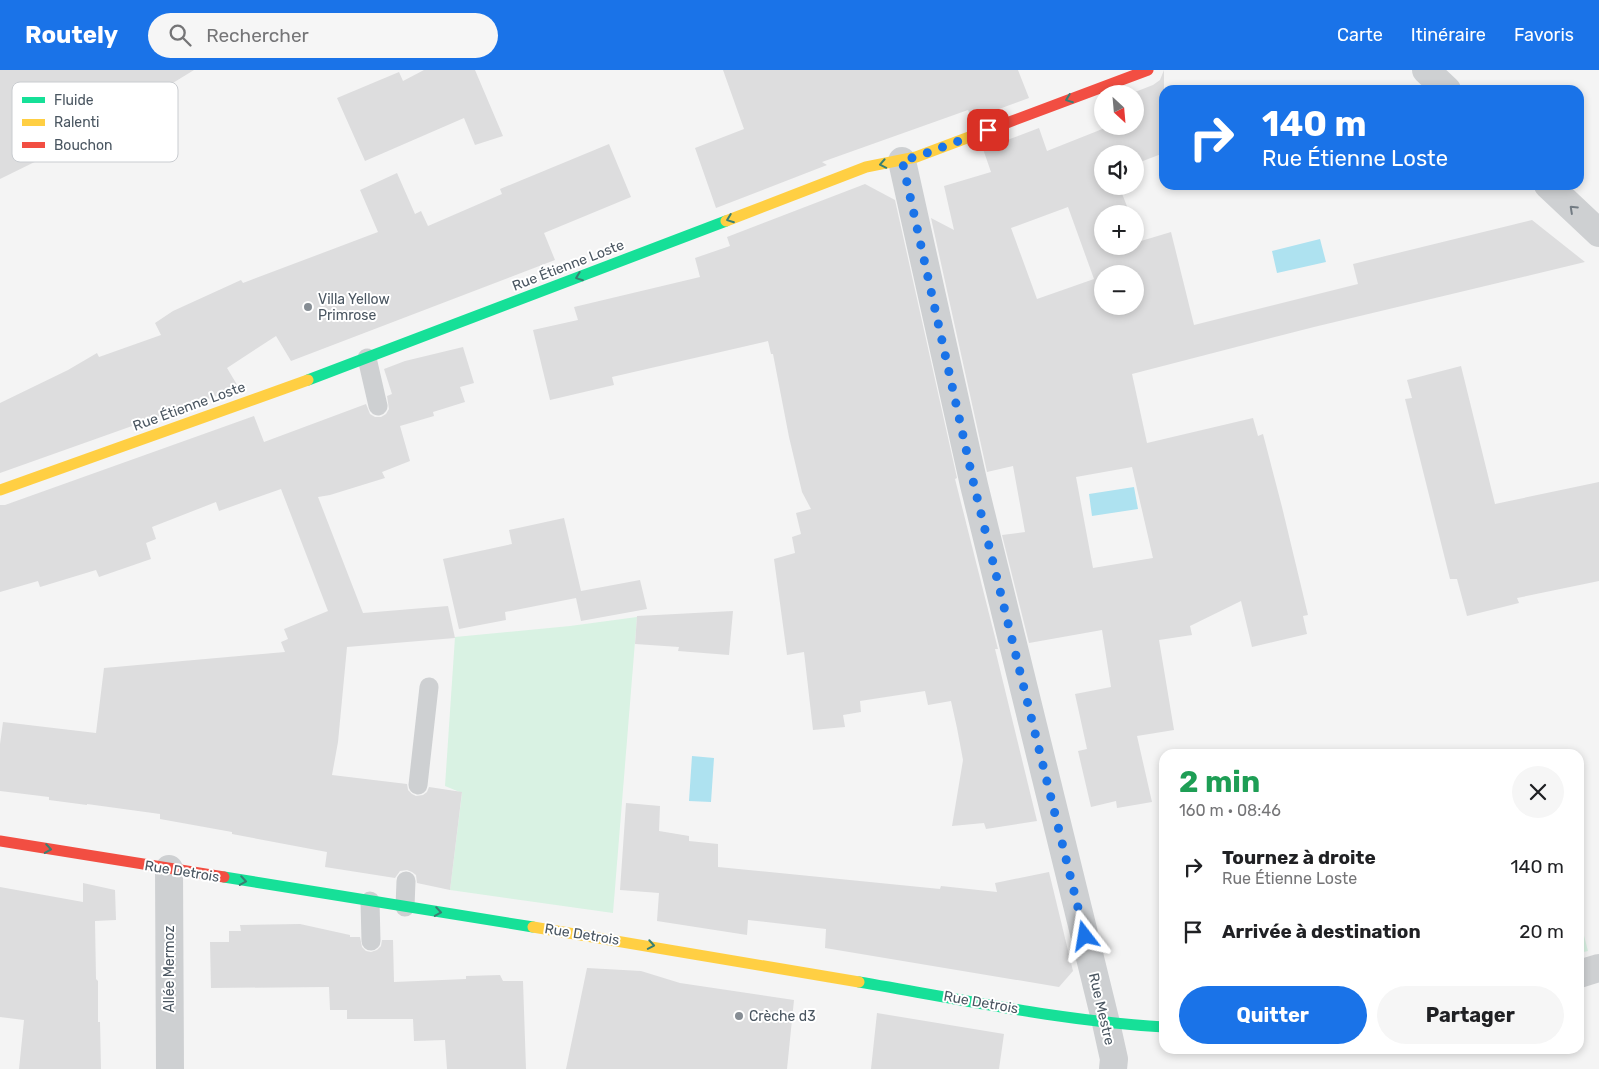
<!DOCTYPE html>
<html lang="fr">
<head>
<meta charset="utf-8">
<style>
	body { margin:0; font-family:Rubik,sans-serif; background:#f6f6f6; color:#202124; height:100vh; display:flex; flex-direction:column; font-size:19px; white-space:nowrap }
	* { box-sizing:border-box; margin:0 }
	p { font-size:16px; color:#757577 }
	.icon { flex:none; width:28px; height:28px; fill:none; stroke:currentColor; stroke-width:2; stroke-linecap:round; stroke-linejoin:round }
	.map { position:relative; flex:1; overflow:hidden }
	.details { position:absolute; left:1159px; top:679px; width:425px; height:305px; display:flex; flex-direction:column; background:#fff; border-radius:15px; box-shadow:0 2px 8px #0003 }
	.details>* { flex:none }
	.top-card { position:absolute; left:1159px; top:15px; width:425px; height:105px; border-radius:15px; box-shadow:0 2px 8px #0003; background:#1a73e8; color:#fff; overflow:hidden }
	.needle { width:32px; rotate:154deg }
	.buttons { position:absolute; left:1094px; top:15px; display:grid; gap:10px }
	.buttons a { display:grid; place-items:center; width:50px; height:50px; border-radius:50%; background:#fff; box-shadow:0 2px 8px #0003; font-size:25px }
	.pin { position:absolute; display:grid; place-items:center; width:42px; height:42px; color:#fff; margin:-21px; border-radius:10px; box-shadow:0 2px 8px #0006 }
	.me { position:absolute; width:55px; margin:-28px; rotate:346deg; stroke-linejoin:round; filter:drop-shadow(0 0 4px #0008) }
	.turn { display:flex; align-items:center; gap:18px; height:105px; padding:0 20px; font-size:22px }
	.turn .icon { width:65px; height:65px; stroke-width:2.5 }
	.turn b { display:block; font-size:35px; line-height:42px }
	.round { display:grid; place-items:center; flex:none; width:52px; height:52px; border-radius:26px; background:#f6f6f6 }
	.head { display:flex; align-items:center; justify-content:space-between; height:85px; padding:0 20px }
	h1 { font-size:30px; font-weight:700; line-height:38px; color:#1e9e55 }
	.button { display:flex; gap:10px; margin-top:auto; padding:10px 20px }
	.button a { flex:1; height:58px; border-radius:30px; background:#1a73e8; color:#fff; font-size:20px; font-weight:700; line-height:58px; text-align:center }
	.button a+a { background:#f6f6f6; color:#202124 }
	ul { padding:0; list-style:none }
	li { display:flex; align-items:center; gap:15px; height:65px; padding:0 20px }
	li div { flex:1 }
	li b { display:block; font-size:19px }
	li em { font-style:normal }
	header { display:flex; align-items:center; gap:30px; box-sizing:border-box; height:70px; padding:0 25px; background:#1a73e8; color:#fff }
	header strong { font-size:24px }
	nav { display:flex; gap:28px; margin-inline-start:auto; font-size:18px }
	.search { width:350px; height:45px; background:#f6f6f6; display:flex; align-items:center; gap:12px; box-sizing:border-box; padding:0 18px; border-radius:28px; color:#757577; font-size:19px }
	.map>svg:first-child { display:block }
	.green { fill:#d9f2e3 }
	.water { fill:#aee2f0 }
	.building { fill:#ddddde; fill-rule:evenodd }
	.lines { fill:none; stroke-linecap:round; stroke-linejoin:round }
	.lane { stroke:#ced0d2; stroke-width:19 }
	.street { stroke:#ced0d2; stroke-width:28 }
	.fast { stroke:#16e098; stroke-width:11 }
	.slow { stroke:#ffcf43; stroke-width:11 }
	.jam { stroke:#f24e42; stroke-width:11 }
	.oneway { stroke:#3a7f72 }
	.oneway2 { stroke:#727b83 }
	.route { stroke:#1a73e8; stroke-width:9; stroke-dasharray:0 16.2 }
	.poi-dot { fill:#868d94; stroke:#fff; stroke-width:2 }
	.labels { text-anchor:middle; stroke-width:4; stroke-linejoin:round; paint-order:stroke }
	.street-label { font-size:14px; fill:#4a5661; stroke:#fff }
	.poi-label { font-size:14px; fill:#4a5661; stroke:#fff; text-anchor:start }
	.key { fill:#fff; stroke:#c9ccd0; stroke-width:1 }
	.key-label { font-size:14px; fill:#4a5661 }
</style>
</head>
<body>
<header>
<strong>Routely</strong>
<div class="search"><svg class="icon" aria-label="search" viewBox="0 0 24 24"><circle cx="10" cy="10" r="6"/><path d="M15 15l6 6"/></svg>Rechercher</div>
<nav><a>Carte</a><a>Itinéraire</a><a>Favoris</a></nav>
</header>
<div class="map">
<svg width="1599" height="999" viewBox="0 0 1599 999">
	<rect width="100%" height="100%" fill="#f4f4f4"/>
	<path class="green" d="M637,547L613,843L450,820L462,723L445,716L455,567L570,556Z
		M1579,846L1588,881L1579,883Z"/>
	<path class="water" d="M1320,169L1326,192L1277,203L1272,181Z
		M1134,417L1138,439L1092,446L1089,424Z
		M692,686L714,688L711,732L689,731Z"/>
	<path class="building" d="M0,0H194L124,43L123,41L78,68L79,75L64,85L57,81L0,109Z
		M424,0H475L503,66L475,75L464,48L365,91L337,28L399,2L403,11Z
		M723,0H1018L1029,28L972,49L968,40L822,92L827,95L716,138L695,78L744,59Z
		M1164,0V83L1135,94V84H1102V116H1119L1130,144H1102V176H1135V156L1141,171L1171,162L1194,255L1358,214L1353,194L1532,150L1585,192L1314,257L1132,304L1147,373L1253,348L1258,366L1263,364L1282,437L1308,545L1303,546L1307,564L1252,577L1241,531L1190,556L1192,565L1159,570L1174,660L1137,666L1152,732L1117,738L1116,731L1091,737L1078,681L1087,679L1075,624L1111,617L1102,560L1029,573L1002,465L1025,462L1013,396L987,402L931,148L954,160L944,116L991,102L983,79L1039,58L1047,81L1110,56H1135V22L1153,15L1160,10ZM1068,137L1094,209L1037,229L1011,158ZM1102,204H1135V236H1102ZM1132,397L1153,488L1093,498L1076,407Z
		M609,74L631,127L544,163L555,190L291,291L276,266L227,298L239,318L0,403V333L68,300L97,283L99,287L161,265L155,253L173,241L241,210L243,213L378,162L360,120L397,103L415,144L421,141L428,156L502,124L500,119Z
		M865,114L895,130L957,408L955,409L998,579H995L1037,751L986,759L984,753L952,756L963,690L957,658L951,631L928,635L925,621L860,631L861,642L843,645L845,657L813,660L804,582L787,585L774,489L795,483L792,467L801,464L796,443L811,439L802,422L789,367L773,284H771L768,271L612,307L614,315L550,330L533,260L578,250L574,237L700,207L695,188L730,176L727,167Z
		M463,277L474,313L460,317L465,332L433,342L434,346L400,356L410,391L382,402L385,408L330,425L318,427L363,543L448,536L455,568L347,577L338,672L332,705L407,714L408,720L412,724L416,726L423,725L427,722L429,717L462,722L450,820L417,813L416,805L412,802L407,800L400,801L395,808L325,797L327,782L232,764V762L160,749V744L87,734V735L49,730V727L0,721V674L3,652L96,663L104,598L285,582L281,572L288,569L284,559L328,541L281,419L219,441L216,432L152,457L156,469L146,473L151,489L99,507L96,500L40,517L38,511L0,522V435H5L254,346L264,372L366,334L370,344L375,347H381L386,344L389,339L387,326L392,324L384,299L405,291Z
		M1461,296L1495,434L1599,412V511L1517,528L1519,533L1467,546L1457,509H1450L1405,329L1412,328L1407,310Z
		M564,448L581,521L640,510L647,539L581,551L576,528L505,542L506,550L459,559L443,489L512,474L509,460Z
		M733,541L729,585L678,581L679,577L635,574L637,546Z
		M626,733L660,736L659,761L689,766V771L718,774V797L940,819L941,816L997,822L995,813L1049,802L1073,901L1059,917L825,878L826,859L748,850L747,865L657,851L659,823L620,820Z
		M83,813L115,820L116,850L95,851L96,909L98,911V952H100L101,999H19L24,950L0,947V817L83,832Z
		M300,854L350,865V867H360L362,877L366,881L371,882L377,880L381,876L382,870H393L394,912L466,909V906L500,905L503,911H523L526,999H447L445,970L414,971L413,949H347V940H330L329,917L211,918L210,872H229V861H241L240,855Z
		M587,898L641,901L680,913L794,930L787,999H566Z
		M877,943L1004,964L999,999H871Z"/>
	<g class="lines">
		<path class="lane" d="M367,288L378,336
			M418,715L429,617
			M370,831L371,871
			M405,837L406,811"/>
		<path class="street" d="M1426,0L1447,20
			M902,91L974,415L1106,953L1114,989L1113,999
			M1548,115L1599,163
			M169,799L170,999
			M1579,904L1599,898"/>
		<path class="fast" d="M308,310L726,151
			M224,807L533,857
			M859,912C960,929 1061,951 1164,957"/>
		<path class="slow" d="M726,151L866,97L916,87L1004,54
			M0,420L308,310
			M533,857L859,912"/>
		<path class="jam" d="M1004,54L1148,0
			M0,771L224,807"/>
	</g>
	<defs><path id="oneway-chevron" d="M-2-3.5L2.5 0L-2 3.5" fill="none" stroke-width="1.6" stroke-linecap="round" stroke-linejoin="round" transform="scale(1.25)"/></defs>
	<g class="oneway">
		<use href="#oneway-chevron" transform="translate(1069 29) rotate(159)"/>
		<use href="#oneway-chevron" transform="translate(883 94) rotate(169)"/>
		<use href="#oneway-chevron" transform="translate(730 149) rotate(159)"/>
		<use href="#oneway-chevron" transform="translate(579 207) rotate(159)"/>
		<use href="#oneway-chevron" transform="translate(48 779) rotate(9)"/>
		<use href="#oneway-chevron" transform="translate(243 811) rotate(9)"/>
		<use href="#oneway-chevron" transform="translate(438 842) rotate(9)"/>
		<use href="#oneway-chevron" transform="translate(651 875) rotate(10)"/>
	</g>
	<use class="oneway2" href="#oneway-chevron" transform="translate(1573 139) rotate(-137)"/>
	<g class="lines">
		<path class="route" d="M988,60L916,87L902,90L974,415L1085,866"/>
	</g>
	<g class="poi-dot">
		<circle cx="308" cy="237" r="5"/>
		<circle cx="739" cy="946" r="5"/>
	</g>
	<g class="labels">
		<g class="street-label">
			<text transform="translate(568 195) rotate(-21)" y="5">Rue Étienne Loste</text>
			<text transform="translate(189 336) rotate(-20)" y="5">Rue Étienne Loste</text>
			<text transform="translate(182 801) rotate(9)" y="5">Rue Detrois</text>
			<text transform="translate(582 864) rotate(9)" y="5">Rue Detrois</text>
			<text transform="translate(169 899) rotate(-90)" y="5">Allée Mermoz</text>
			<text transform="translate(981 932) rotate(10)" y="5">Rue Detrois</text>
			<text transform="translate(1102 939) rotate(77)" y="5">Rue Mestre</text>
		</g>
		<g class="poi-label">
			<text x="318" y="234">Villa Yellow<tspan x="318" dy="16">Primrose</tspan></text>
			<text x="749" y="951">Crèche d3</text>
		</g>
	</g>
	<rect x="12" y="12" width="166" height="80" rx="8" class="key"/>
	<rect x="22" y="27" width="23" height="6" fill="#16e098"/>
	<rect x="22" y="49" width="23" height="7" fill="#ffcf43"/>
	<rect x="22" y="72" width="23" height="6" fill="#f24e42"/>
	<g class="key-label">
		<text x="54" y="35">Fluide</text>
		<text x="54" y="57">Ralenti</text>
		<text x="54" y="80">Bouchon</text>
	</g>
</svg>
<div class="buttons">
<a><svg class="needle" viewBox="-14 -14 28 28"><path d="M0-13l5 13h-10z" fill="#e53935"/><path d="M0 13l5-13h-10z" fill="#757577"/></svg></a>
<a><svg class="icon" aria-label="sound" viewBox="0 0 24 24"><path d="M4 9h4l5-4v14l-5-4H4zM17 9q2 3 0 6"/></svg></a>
<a>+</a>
<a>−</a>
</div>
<div class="pin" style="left:988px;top:60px;background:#d93025"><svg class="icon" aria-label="arrive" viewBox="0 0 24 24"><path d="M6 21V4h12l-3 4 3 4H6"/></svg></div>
<svg class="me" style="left:1085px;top:866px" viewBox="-20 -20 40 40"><path d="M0-17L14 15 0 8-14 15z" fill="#1a73e8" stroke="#fff" stroke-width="4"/></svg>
<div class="top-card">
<div class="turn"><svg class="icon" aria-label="right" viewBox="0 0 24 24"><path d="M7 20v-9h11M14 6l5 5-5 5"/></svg><div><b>140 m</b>Rue Étienne Loste</div></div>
</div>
<section class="details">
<div class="head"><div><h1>2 min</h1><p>160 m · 08:46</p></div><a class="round"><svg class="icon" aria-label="close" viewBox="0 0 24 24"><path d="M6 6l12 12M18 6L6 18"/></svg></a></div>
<ul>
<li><svg class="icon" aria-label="right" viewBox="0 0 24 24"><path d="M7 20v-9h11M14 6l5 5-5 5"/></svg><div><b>Tournez à droite</b><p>Rue Étienne Loste</p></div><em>140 m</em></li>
<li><svg class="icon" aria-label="arrive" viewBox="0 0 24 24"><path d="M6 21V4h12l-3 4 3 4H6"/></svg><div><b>Arrivée à destination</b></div><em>20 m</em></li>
</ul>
<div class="button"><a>Quitter</a><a>Partager</a></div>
</section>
</div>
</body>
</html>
